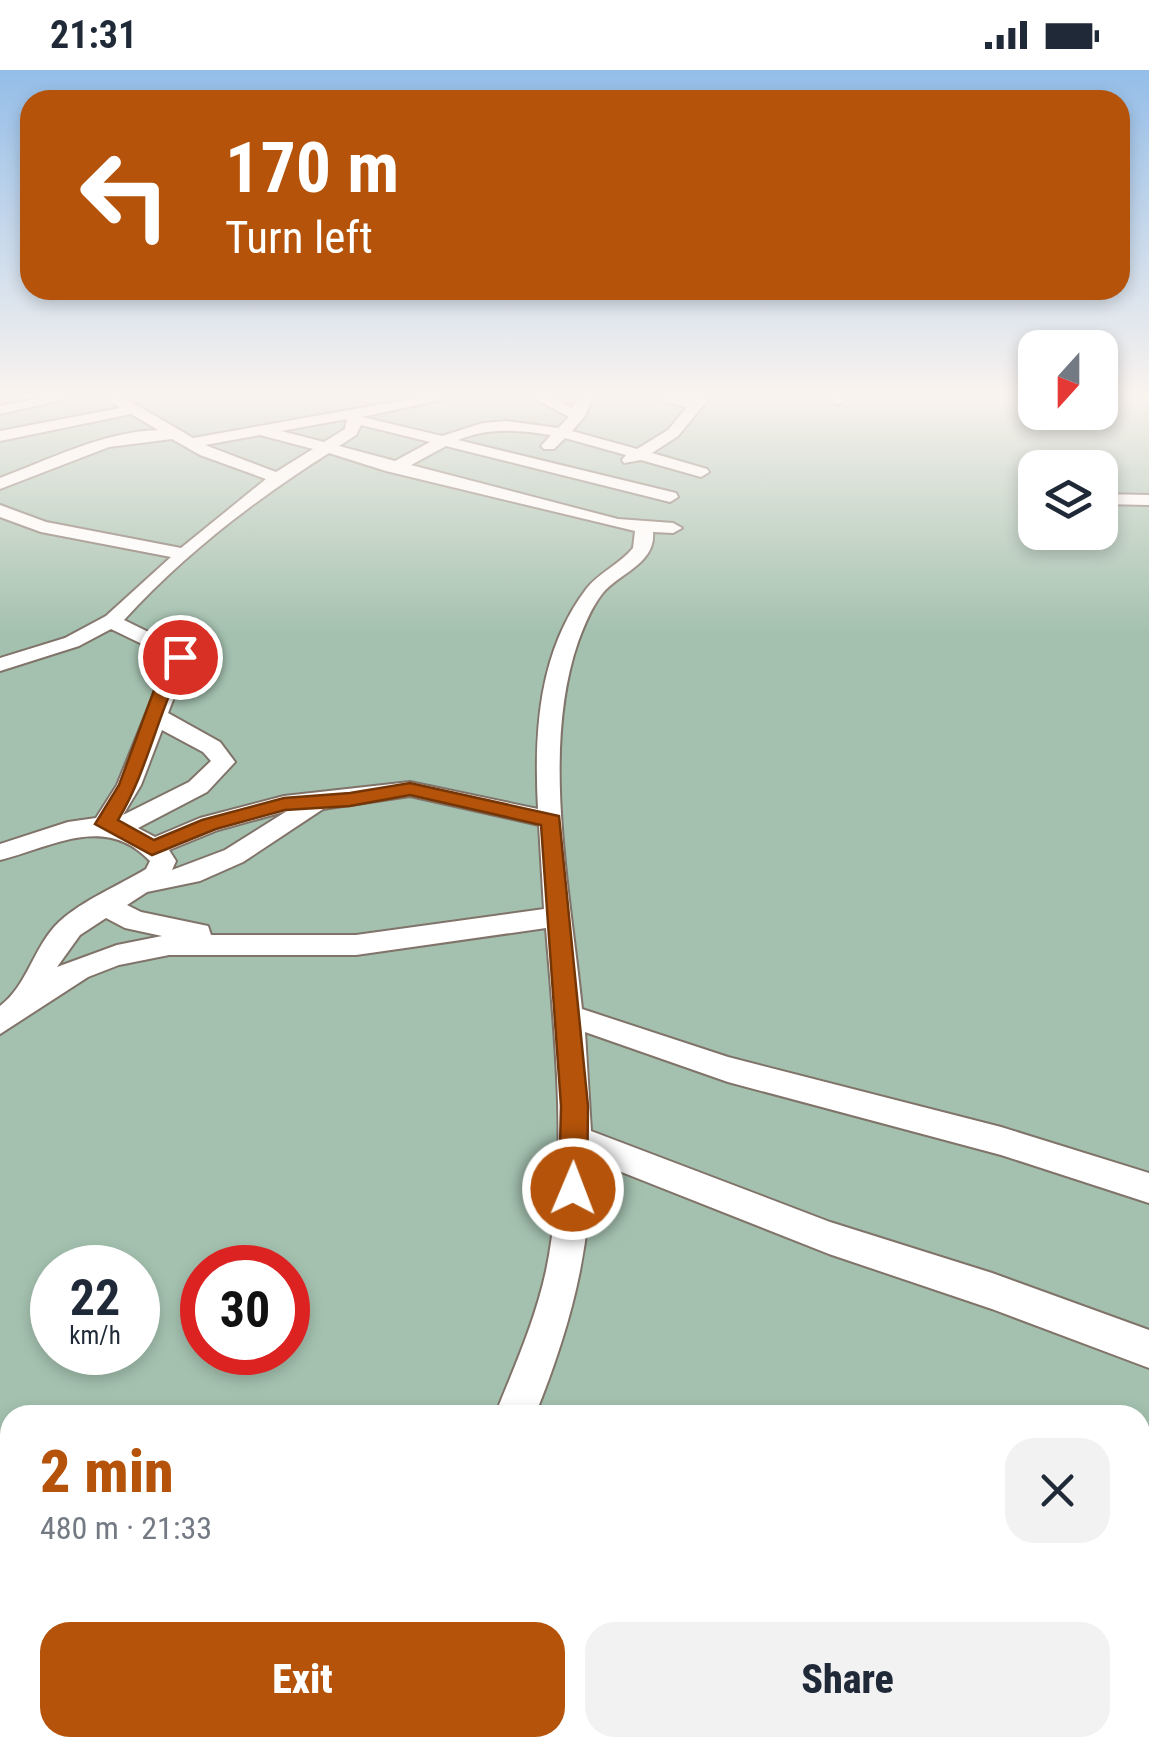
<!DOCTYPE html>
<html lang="en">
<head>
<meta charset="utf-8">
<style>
	body { margin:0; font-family:"Roboto Condensed",sans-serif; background:#f2f2f3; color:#1f2937; height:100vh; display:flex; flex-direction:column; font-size:38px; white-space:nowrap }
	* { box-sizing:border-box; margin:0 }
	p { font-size:32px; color:#747a83 }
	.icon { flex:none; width:55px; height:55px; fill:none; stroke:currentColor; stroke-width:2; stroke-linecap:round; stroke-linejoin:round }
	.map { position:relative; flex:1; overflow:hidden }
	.sheet { position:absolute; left:0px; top:1335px; width:1150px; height:352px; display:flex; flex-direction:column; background:#fff; border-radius:30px 30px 0 0; box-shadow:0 5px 15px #0003 }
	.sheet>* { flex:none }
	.guide { position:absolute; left:20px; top:20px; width:1110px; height:210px; border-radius:30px; box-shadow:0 5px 15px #0003; background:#b45309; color:#fff; overflow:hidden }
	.needle { width:65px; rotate:201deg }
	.tools { position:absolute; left:1018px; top:260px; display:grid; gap:20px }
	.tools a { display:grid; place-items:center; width:100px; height:100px; border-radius:20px; background:#fff; box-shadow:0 5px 15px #0003; font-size:50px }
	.speed { position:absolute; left:30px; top:1175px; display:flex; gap:20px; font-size:50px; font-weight:700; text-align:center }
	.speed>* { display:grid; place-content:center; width:130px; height:130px; border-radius:50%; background:#fff; box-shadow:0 5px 15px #0003; line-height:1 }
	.speed small { font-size:25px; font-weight:400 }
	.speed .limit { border:15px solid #d22; background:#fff; color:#111 }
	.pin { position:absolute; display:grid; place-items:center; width:85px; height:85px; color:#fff; margin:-42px; border:5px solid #fff; border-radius:50%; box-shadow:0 2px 10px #0007 }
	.me { position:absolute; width:110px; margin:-55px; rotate:1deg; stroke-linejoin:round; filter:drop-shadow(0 0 8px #0008) }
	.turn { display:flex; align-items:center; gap:35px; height:210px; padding:0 40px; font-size:45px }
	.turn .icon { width:130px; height:130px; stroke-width:2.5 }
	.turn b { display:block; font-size:70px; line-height:85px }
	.round { display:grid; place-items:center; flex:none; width:105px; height:105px; border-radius:30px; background:#f2f2f3 }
	.overview { display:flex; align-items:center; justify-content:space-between; height:170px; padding:0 40px }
	h1 { font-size:60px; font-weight:800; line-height:75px; color:#b45309 }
	.cta { display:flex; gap:20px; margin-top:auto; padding:20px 40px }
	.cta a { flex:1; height:115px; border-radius:30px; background:#b45309; color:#fff; font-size:40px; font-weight:800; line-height:115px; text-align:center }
	.cta a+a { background:#f2f2f3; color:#1f2937 }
	.status { display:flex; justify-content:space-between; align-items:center; height:70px; padding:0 50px; background:#fff; direction:ltr }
	.status svg { height:28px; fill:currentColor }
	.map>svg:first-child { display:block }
	.green { fill:#a4c1af; fill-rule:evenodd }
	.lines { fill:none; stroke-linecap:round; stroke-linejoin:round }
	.minor-casing { stroke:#807369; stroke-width:4 }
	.minor { fill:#fff; fill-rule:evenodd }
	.route { fill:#b45309; stroke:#753606; stroke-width:2.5 }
</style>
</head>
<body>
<div class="status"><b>21:31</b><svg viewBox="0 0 49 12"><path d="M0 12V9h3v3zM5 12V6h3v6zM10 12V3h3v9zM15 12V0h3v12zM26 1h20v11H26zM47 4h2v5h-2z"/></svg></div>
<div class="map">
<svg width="1149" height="1687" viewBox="0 0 1149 1687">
	<rect width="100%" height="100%" fill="#f5e6db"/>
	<path class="green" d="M0,327H1035V342H1100V327H1149V1687H0ZM1035,398H1100V462H1035ZM52,1198H138V1282H52ZM202,1198H288V1282H202ZM10,1345H1140V1678H10Z"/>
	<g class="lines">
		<defs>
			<path id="minor" d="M44,327H75L0,344V336Z
				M105,327H123L193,368L422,327H454L362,347L442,366L483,353L507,351L558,358L569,347L532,327H551L572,338L578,327H593L585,346L572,361L637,379L668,360L687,337L647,327H710L678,366L652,383L707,399L709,402L701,407L641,390L624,393L622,390L626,385L565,368L554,379H544L541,376L551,365C519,360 489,357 458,370L676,423L678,427L670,432L446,376L411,395L618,449L673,453L682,458L673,463L653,462C656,494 619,503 602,524C591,538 584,556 578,572C540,682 571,825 582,939L728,987L1001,1057L1149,1103V1133L1001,1085L728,1012L585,962L591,1061L830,1152L992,1203L1149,1260V1298L992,1239L829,1184L591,1090C591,1182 569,1261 535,1345H495C514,1298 535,1251 546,1201C569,1089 555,971 546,858L356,885H169L119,895L88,907L0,964V936C28,915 33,877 59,852C83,830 118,816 146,799L150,791C105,743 52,777 0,790V774L68,752L96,748L117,715L169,587L111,559L79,576L0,601V588L65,568L106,546L171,487L41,462L0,447V435L46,452L181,478L266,409L200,385L172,369L109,377L0,419V408C51,389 102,362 158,360L131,344L0,371V361L120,338ZM347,349L345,359L324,372L281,361ZM361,355L430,372L395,391L339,376L356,365ZM260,365L313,379L276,402L205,375ZM329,383L386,401L635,461L633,478C620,494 600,502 587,518C538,582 534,663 538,739L410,712L284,726L200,748L155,767L138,758L207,722L235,692L220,672L168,643L190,585L187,581L124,550C182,486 256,429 329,383ZM162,660L203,682L211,691L189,712L123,745L141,715ZM410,726L539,755L544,839L356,865H211L208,856L141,842L127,835L147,822L200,811L243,792L323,739ZM287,741L225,780L172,800L176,791L169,780L218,760ZM106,848L125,858L162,866L117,875L57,897L80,865Z
				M826,327H841L844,331L837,335Z
				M1028,409L1035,410V420L1020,414Z
				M1100,424L1149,425V435L1100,434Z
				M0,1487L10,1491V1535L0,1531Z
				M320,1678H383L387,1687H324Z"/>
		</defs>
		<use href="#minor" class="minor-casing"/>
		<use href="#minor" class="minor"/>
	</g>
	<linearGradient id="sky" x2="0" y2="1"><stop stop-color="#94bde8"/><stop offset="0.58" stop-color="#faf4ef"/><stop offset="1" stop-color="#faf4ef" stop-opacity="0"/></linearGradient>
	<rect width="1149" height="563" fill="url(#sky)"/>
	<path class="route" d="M180,582L188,587C158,637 150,697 118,750L154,770L202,750L284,728L350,723L410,713L559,746L588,1036L587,1119L583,1128L573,1132L563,1128L559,1119L561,1036L541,755L410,725L350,736L285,740L216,759L152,785L95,754L119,715L160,604L173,584Z"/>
</svg>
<div class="tools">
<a><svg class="needle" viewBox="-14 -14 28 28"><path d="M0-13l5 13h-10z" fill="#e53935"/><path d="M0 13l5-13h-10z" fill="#747a83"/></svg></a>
<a><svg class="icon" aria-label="layers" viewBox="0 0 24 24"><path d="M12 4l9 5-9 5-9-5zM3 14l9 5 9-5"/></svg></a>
</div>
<div class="speed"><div>22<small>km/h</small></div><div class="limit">30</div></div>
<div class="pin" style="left:180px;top:587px;background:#d93025"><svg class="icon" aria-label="arrive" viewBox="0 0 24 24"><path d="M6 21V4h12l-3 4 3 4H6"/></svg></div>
<svg class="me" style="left:573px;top:1119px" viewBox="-20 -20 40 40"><circle r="17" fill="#b45309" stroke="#fff" stroke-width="3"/><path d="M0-11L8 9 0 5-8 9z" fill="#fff"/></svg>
<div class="guide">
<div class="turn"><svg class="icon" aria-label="left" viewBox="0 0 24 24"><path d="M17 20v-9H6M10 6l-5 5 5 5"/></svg><div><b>170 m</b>Turn left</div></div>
</div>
<section class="sheet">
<div class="overview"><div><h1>2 min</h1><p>480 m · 21:33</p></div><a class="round"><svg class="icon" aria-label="close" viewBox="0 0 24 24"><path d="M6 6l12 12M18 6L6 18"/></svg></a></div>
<div class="cta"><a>Exit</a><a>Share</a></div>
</section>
</div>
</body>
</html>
